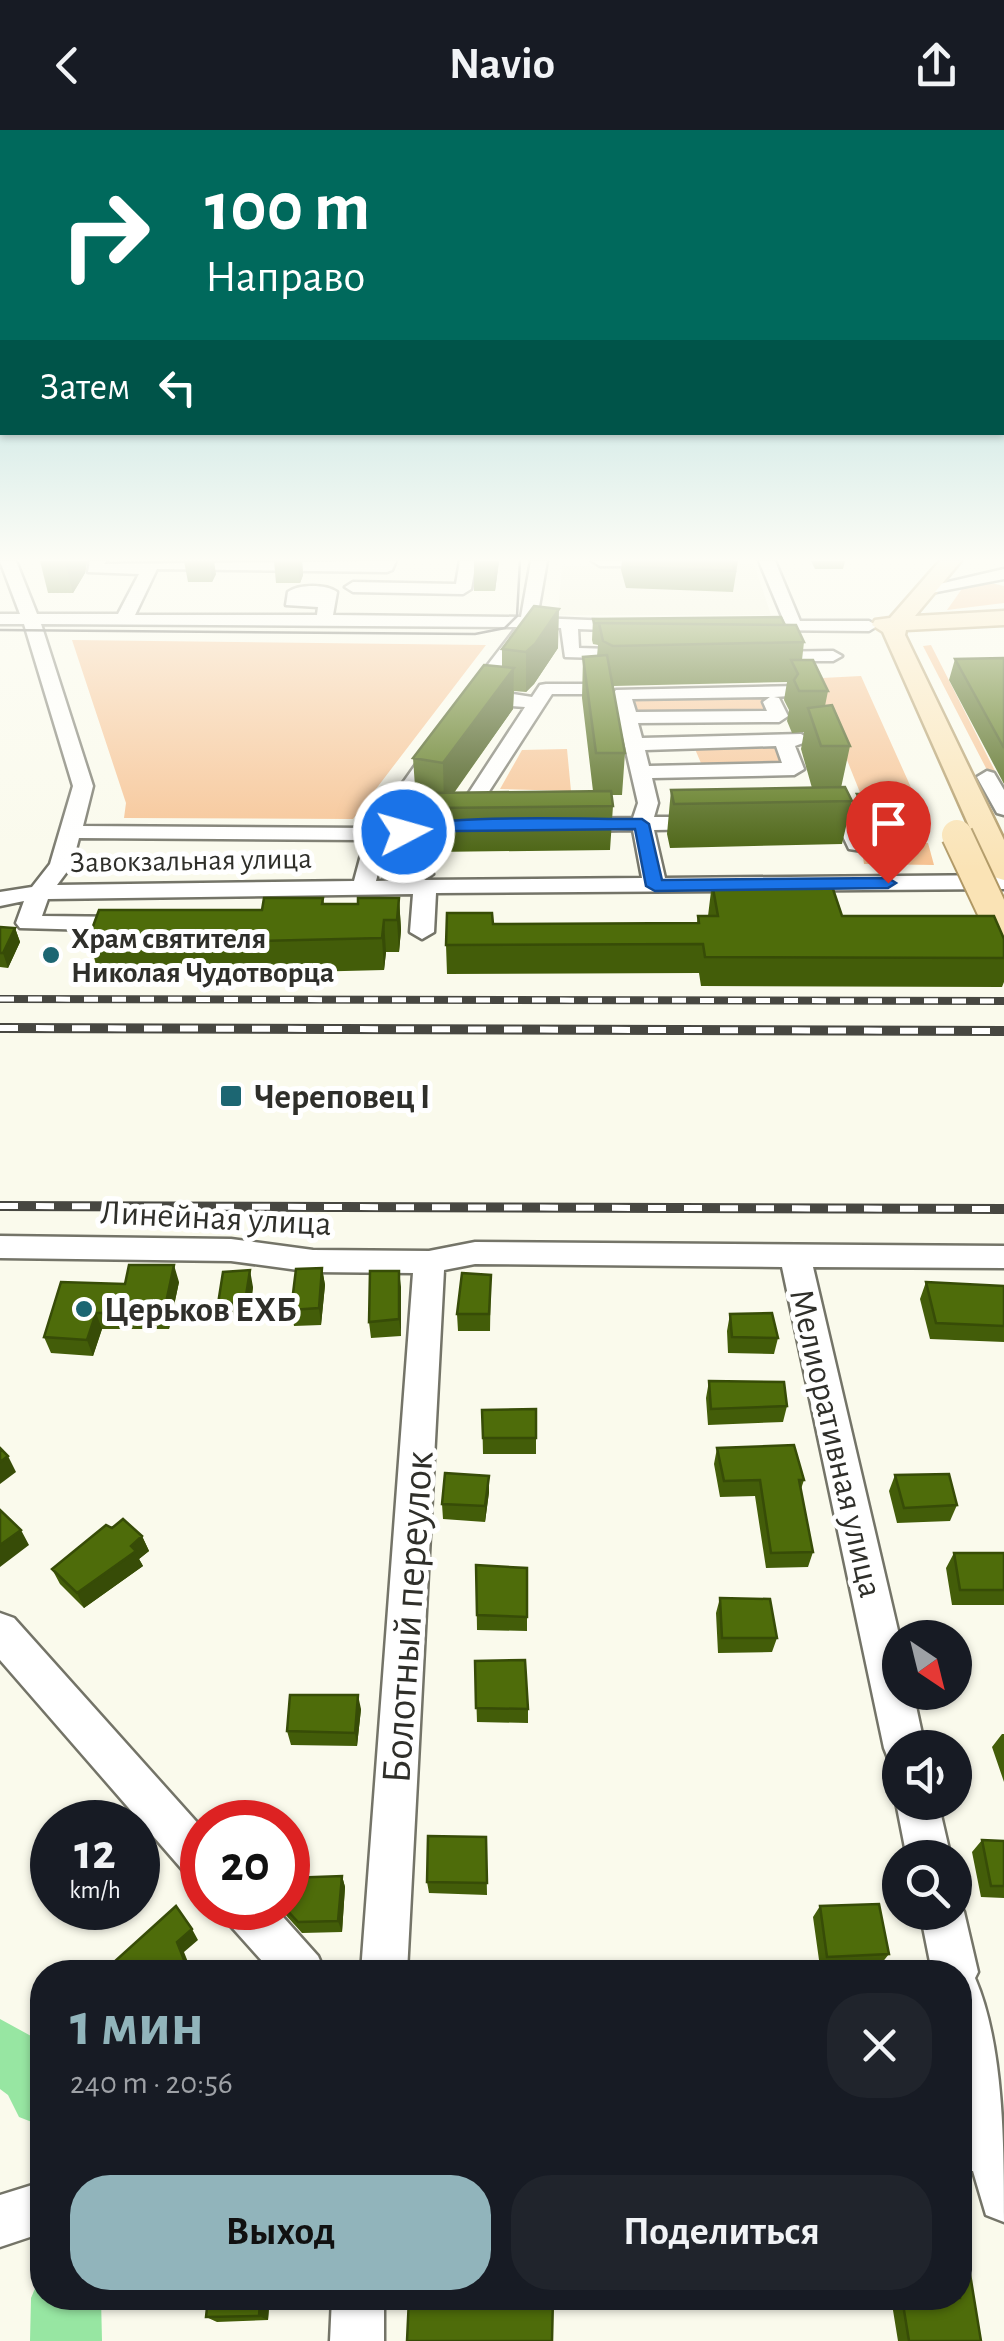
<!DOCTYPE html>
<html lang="ru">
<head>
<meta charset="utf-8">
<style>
	body { margin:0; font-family:"Alegreya Sans",sans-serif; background:#20242c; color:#f1f3f6; height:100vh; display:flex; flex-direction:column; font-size:38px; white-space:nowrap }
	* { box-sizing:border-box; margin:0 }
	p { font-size:32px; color:#9ea1a6 }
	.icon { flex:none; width:55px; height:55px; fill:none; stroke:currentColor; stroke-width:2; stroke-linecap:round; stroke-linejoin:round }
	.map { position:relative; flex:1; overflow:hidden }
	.side { position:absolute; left:30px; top:1830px; width:942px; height:350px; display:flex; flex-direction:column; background:#171b24; border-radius:40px; box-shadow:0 2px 8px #0004 }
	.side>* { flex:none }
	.guide { position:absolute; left:0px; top:0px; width:1005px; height:305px; box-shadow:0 2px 8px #0004; background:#00695c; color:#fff; overflow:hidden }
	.needle { width:65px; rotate:145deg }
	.buttons { position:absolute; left:882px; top:1490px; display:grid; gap:20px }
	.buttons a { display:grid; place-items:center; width:90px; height:90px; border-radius:50%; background:#171b24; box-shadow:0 2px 8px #0004; font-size:50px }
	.speed { position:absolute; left:30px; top:1670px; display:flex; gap:20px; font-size:50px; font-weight:700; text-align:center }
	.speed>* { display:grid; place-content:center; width:130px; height:130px; border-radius:50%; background:#171b24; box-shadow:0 2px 8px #0004; line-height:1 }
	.speed small { font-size:25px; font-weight:400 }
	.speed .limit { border:15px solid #d22; background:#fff; color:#111 }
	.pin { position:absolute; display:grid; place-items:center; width:85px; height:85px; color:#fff; margin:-102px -42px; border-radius:50% 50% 50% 0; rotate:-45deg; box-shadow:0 0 10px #0007 }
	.pin .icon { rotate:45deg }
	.me { position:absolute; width:110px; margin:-55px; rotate:84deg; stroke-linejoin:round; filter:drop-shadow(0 0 8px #0008) }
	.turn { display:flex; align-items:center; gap:35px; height:210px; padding:0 40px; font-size:45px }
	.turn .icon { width:130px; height:130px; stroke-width:2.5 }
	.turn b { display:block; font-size:70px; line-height:85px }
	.then { display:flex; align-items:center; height:95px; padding:0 40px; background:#0003; gap:20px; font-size:38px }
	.round { display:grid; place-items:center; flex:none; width:105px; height:105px; border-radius:40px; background:#20242c }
	.summary { display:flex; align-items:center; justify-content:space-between; height:170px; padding:0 40px }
	h1 { font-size:60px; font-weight:700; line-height:75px; color:#91b4bb }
	.button { display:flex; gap:20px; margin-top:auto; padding:20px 40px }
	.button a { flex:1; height:115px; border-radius:40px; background:#91b4bb; color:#111; font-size:40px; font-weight:700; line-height:115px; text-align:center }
	.button a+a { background:#20242c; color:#f1f3f6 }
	header { display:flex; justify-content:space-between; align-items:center; height:130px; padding:0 40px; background:#171b24; font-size:45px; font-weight:700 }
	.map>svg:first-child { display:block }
	.built { fill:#efefd9 }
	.green { fill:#f6c190 }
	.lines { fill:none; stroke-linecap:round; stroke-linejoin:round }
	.river { fill:#97e6a2; fill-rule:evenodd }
	.minor-casing { stroke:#747468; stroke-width:5 }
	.major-casing { stroke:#b09864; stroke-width:5 }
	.minor { fill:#fff; fill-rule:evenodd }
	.major { fill:#fae3b5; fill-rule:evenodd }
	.tram { stroke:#474741; stroke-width:2.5 }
	.rail-far1-casing { stroke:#474741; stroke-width:8 }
	.rail-casing { stroke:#474741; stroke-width:10 }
	.rail-far1 { stroke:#fff; stroke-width:5; stroke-dasharray:14; stroke-linecap:butt }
	.rail { stroke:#fff; stroke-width:6; stroke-dasharray:18; stroke-linecap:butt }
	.major-bridge-casing { stroke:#b09864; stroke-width:34; stroke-linecap:butt }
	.major-bridge { stroke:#fae3b5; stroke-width:30 }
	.wall { fill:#435d09 }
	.shaded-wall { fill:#374c07 }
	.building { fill:#4e6c0a; stroke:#374c07; stroke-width:2.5 }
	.route { fill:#1a73e8; stroke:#114b97; stroke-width:2.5 }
	.poi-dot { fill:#1c6672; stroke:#fff; stroke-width:4 }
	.labels { text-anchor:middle; stroke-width:10; stroke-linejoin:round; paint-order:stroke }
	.far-street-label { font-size:30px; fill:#2f2f2a; stroke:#fff }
	.far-poi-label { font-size:30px; font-weight:bold; fill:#2f2f2a; stroke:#fff; text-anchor:start }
	.poi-label { font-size:35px; font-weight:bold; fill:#2f2f2a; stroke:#fff; text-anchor:start }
	.street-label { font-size:35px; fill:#2f2f2a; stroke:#fff }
	.near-street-label { font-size:42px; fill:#2f2f2a; stroke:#fff }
</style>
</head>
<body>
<header><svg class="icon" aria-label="back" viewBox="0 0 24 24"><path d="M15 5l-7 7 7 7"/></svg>Navio<svg class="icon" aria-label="share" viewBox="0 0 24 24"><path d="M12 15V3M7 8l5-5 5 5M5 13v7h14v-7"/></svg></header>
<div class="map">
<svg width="1004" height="2211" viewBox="0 0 1004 2211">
	<rect width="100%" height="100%" fill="#fafaec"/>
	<path class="built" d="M754,434L771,485H558L562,436Z"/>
	<path class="green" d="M987,452L1004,456V473L947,480L964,456Z
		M72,510L486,515L353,689L124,688L126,673Z
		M931,515L996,643L988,642L923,516Z
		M861,546L913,662L861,665L817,555L822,548Z
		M762,565L770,583L636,585L633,568Z
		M779,617L787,635L703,638L695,619Z
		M567,619L571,661L500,659L522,620Z
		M912,712L928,713L934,735L864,734L862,720L911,721Z"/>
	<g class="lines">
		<path class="river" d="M0,1889L42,1912V1996L19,1987L8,1965L0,1959Z
			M42,2142V2168H101L102,2211H30L31,2168Z"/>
		<defs>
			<path id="minor" d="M0,431H16L37,484H118L139,444L88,442L90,431H106L104,434L396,431L392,440L387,442L157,439L135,485H317L318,477L286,475L288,462C299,454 326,454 337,462L333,485L521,487L531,431H547L537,488L638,492L640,496L632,501L578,499L579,518L641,520L644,524L635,529L565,527L561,498L534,497L487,560L532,567L540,555L546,554H599L608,559L599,564H552L464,700L415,703L405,737L430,739L433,744L424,750L642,748L633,700L575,701L564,695L575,689L633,688L638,673L613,564L616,560L799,556L805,557V565L774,567L779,568L788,586L779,592L638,593L642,608L801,604L811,610L795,616L804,639L794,645L652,648L658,673L654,687H709L720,693L709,699L654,700L665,748L1004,745V759L436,763L434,802L422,809L410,802L413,764L48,769L42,786L131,787L143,794L131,801L20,798L16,793L24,771L0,776V762L32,757L50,734L73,656L24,494H0V484H20ZM41,494L517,497L463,567L472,573L525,577L451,690L396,691L448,617L438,611L431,613L371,698L83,696L93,656ZM770,567L763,572L767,581L636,582L632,569ZM776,616L782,633L649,636L645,620ZM388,704H393L381,743L384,748L410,750L376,751ZM79,708L365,710L354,751L57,755L72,735Z
				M460,431H476L471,459L463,464L353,462L345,457L353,452L456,454Z
				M592,431H722L714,436H600Z
				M759,431H775L800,491H869L877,496L869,501L752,500V492L784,491Z
				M1004,439V449L926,464L918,459Z
				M761,522L833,521L842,526L833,531H755L752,527Z
				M987,641L994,643L1004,660V685L997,683L977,647Z
				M846,685L853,687L865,708H899L910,714C897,725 867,722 849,719L839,698H810L799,692L810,686Z
				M0,1106L231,1109L313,1120L429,1121L475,1112L1004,1116V1138L813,1137L900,1509V1562H913L925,1618H900V1636L890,1633L884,1618L782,1137L475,1134L444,1140L407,1842H361L413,1143L313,1142L231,1131L0,1128Z
				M0,1483L14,1488L202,1698V1752L187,1745L0,1530Z
				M900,1662V1672H938L951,1728H907L896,1672Z
				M955,1765L964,1782L978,1842L975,1848C1004,1915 1004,2018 1004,2092L986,2085L973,2041H960V1842H932L920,1782H955Z
				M223,1778H275L318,1826L325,1842H272L229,1794Z
				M42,2052V2103L0,2117V2065Z
				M332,2168H384V2211H330Z"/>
			<path id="major" d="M940,431H961L915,486L1004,481V495L906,500L905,505L1004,710V750L994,747L989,741L883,502L872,495L875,490L890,488Z"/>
		</defs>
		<use href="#minor" class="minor-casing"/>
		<use href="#major" class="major-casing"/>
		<use href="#minor" class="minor"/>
		<use href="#major" class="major"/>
		<path class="tram" d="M0,500L475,504L505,498L517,486L520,431"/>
		<defs>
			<path id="rail-far1" d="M0,869L1004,871"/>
			<path id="rail" d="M0,898L1004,901
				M0,1076L1004,1079"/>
		</defs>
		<use href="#rail-far1" class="rail-far1-casing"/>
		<use href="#rail" class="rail-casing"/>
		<use href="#rail-far1" class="rail-far1"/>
		<use href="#rail" class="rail"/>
		<defs>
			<path id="major-bridge" d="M957,705L1004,805"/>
		</defs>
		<use href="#major-bridge" class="major-bridge-casing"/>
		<use href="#major-bridge" class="major-bridge"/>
	</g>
	<path class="wall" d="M40,431H87L85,443L73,463H48Z
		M184,431H209L211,443L216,444L212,452H188Z
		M274,431H302L303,445L300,453H276Z
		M474,431H499L495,461H474Z
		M622,431H738L733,462L626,458L621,440Z
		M811,431H845L843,439H815Z
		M593,489L785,495L804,512L802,530L828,561L825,576L850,616L841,658L852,671L842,714L670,718L667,704L671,660L812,658L801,619L804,602L792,603L787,591L789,580L784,570L787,552L613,556L625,623L622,665H611L613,676L610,720L432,722L431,674L416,671L413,628L502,537V519L558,518L534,554L526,562L514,561L513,579L454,663L593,661L582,568L583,527L597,526L598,515L593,514L592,510Z
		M1004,528V654L949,550L955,529Z
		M857,664L901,683L897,699H864L853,680Z
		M712,753L842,786L1004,809V852L1002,857L701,856L699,843L447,844L446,815L493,794L697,793L698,786H708Z
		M323,768L324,774H358L399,768L401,800L399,822H386L384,840L265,843V839H97L89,807L262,780Z
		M0,797L15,798L20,812L8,838L0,837Z
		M322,1138L325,1155L321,1195L294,1196L291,1180Z
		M399,1141L401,1206L371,1208L369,1192Z
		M491,1145L490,1201H458L457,1184Z
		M179,1152L169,1199H102L93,1226L51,1223L44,1207L125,1154Z
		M926,1152L1004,1156V1212L930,1209L920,1169Z
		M253,1157L249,1188L222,1190L218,1174Z
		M730,1184L778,1208L774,1224L728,1223L727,1201Z
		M709,1251L787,1276L783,1292L708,1295L706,1268Z
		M482,1280L536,1308V1324H483Z
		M717,1318L804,1350L801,1359L813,1422L808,1437L766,1438L755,1366L720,1367L714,1334Z
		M895,1345L957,1375L950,1391L897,1393L889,1361Z
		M489,1346V1362L485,1392L443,1389L442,1374Z
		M112,1398L142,1406L149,1421L139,1429L143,1436L84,1478L60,1454L52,1439Z
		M954,1423H1004V1475H952L946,1438Z
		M476,1435L527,1438V1501L477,1500Z
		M720,1468L777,1508L772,1522L718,1523L716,1483Z
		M475,1531L528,1579V1593L477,1592Z
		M361,1579L357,1616L291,1615L287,1601Z
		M1002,1604H1004V1652L992,1617Z
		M486,1707L487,1765L429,1763L427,1752Z
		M982,1710L1004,1711V1768L981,1767L972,1722Z
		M342,1746L345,1757L342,1802L302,1803L284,1783L282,1778H288Z
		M820,1776L889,1824L881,1834L820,1837L813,1787Z
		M208,2168H326L325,2174L269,2177L268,2190L217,2192L206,2187Z
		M891,2168H960L981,2211H898Z"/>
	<path class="shaded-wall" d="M65,431H87L85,443L73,463Z
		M209,431H214L216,444L212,452Z
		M298,431H302L303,445L300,453Z
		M494,431H499L495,461Z
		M559,479L558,518L534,554L526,562V522Z
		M514,538L513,579L444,676L443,633Z
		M399,768L401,800L399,822L397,790Z
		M384,790L386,822L384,840L382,808Z
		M15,798L20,812L8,838L3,823Z
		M174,1135L179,1152L169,1199L164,1182Z
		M322,1138L325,1155L321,1195L319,1178Z
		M250,1140L253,1157L249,1188L245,1172Z
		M399,1141L401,1157V1206L399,1189Z
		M96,1183L102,1199L93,1226L87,1210Z
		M8,1326L16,1342L0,1354V1332Z
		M489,1346V1362L485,1392V1376Z
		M21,1400L29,1415L0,1437V1415Z
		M142,1406L149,1421L139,1429L143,1436L84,1478L77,1463Z
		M358,1565L361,1579L357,1616L355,1603Z
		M342,1746L345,1757L342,1802L338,1791Z
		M192,1799L198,1810L184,1822L192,1842H186L177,1812Z
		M260,2172L269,2177L268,2190L259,2186Z"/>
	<path class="building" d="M626,431H732L735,441L628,437Z
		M534,476L559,479L535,514L526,522L502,519Z
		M781,487L785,495L594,493L593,489Z
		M599,493L796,495L804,512L613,516L603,511Z
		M607,525L625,623H596L583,527Z
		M1004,528V618L955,529Z
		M791,530H813L828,561H799L794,550L798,544Z
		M484,535L514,538L443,633L413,628Z
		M832,575L850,616H821L808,578Z
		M845,657L852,671L674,674L671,660Z
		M611,661L613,676L431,678V663Z
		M857,664H892L901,683H868Z
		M712,753H831L842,786H994L1004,809V828L705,827L703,814L446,815L447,783H492L493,794L699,793L698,786H718Z
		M264,768H323L322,774H358V768H399L397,790H384L382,808L260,811L261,807H89L99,780H262Z
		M0,797L15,798L3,823H0Z
		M129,1135H174L164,1182L96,1183L87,1210L44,1207L61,1152L125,1154Z
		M322,1138L319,1178L291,1180L296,1139Z
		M250,1140L245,1172L218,1174L223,1142Z
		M370,1141H399V1189L369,1192Z
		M462,1143L491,1145L489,1184H457Z
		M926,1152L1004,1156V1196L936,1193Z
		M772,1183L778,1208L732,1207L730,1184Z
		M709,1251L784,1252L787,1276L711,1279Z
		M536,1279V1308H483L482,1280Z
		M794,1315L804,1350H799L813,1422L771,1423L760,1350L724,1351L717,1318Z
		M0,1318L8,1326L0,1332Z
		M445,1343L489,1346L485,1376L442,1374Z
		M949,1344L957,1375L904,1378L895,1345Z
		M0,1380L21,1400L0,1415Z
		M123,1389L142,1406L131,1416L136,1421L77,1463L52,1439L106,1395L112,1398Z
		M954,1423H1004V1460H960Z
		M476,1435L527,1438V1487L477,1485Z
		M720,1468L770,1469L777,1508H722Z
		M525,1530L528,1579L476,1578L475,1531Z
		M290,1565H358L355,1603L287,1601Z
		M428,1706L486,1707L487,1753L427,1752Z
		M982,1710L1004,1711V1756H991Z
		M342,1746L338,1791L298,1792L285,1778H288V1748Z
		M879,1774L889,1824L827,1827L820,1776Z
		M176,1776L192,1799L177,1812L188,1840L186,1842H123L114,1832Z
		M970,2144L981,2211H909L902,2168H960V2145Z
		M208,2168H319V2169L260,2172L259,2186L206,2187Z
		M409,2168H553L552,2211H407Z"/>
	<linearGradient id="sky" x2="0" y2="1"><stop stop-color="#87c8cc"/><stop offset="0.58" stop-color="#fdfdf6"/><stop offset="1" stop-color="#fdfdf6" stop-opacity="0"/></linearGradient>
	<rect width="1004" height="741" fill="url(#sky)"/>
	<path class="route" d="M642,689L649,694L662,750L888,748L896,753L888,758L655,761L646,756L635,699L457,701L404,706L396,702C422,682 598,690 642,689Z"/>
	<g class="poi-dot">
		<circle cx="51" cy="825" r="10"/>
		<rect x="219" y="954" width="24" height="24" rx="5"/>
		<circle cx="84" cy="1179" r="10"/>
	</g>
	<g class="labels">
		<g class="far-street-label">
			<text transform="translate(191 730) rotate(-1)" y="10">Завокзальная улица</text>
		</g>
		<g class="far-poi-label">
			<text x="71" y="818">Храм святителя<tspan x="71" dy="34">Николая Чудотворца</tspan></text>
		</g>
		<g class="poi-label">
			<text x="254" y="978">Череповец I</text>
			<text x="104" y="1191">Церьков ЕХБ</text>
		</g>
		<g class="street-label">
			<text transform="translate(216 1087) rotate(3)" y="12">Линейная улица</text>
			<text transform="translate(837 1313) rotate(77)" y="12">Мелиоративная улица</text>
		</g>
		<g class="near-street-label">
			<text transform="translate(406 1487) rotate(-86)" y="15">Болотный переулок</text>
		</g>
	</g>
</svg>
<div class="buttons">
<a><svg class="needle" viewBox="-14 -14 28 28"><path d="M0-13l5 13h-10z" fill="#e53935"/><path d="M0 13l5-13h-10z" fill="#9ea1a6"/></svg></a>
<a><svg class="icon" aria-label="sound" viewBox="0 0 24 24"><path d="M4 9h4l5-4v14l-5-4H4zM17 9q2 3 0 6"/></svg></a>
<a><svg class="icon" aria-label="search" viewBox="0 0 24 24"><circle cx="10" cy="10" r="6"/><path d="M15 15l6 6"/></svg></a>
</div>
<div class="speed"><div>12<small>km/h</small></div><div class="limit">20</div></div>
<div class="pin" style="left:888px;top:753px;background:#d93025"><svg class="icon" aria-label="arrive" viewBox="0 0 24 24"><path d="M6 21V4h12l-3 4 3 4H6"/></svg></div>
<svg class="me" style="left:404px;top:702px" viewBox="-20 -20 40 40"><circle r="17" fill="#1a73e8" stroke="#fff" stroke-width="3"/><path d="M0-11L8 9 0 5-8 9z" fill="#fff"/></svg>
<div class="guide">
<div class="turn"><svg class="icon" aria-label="right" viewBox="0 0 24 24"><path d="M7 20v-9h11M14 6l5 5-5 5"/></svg><div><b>100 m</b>Направо</div></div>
<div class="then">Затем<svg class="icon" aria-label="left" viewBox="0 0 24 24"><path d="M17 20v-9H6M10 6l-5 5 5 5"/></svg></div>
</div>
<section class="side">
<div class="summary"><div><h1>1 мин</h1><p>240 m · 20:56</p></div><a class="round"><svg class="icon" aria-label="close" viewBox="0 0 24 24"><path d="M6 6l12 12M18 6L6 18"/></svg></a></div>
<div class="button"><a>Выход</a><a>Поделиться</a></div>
</section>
</div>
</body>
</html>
